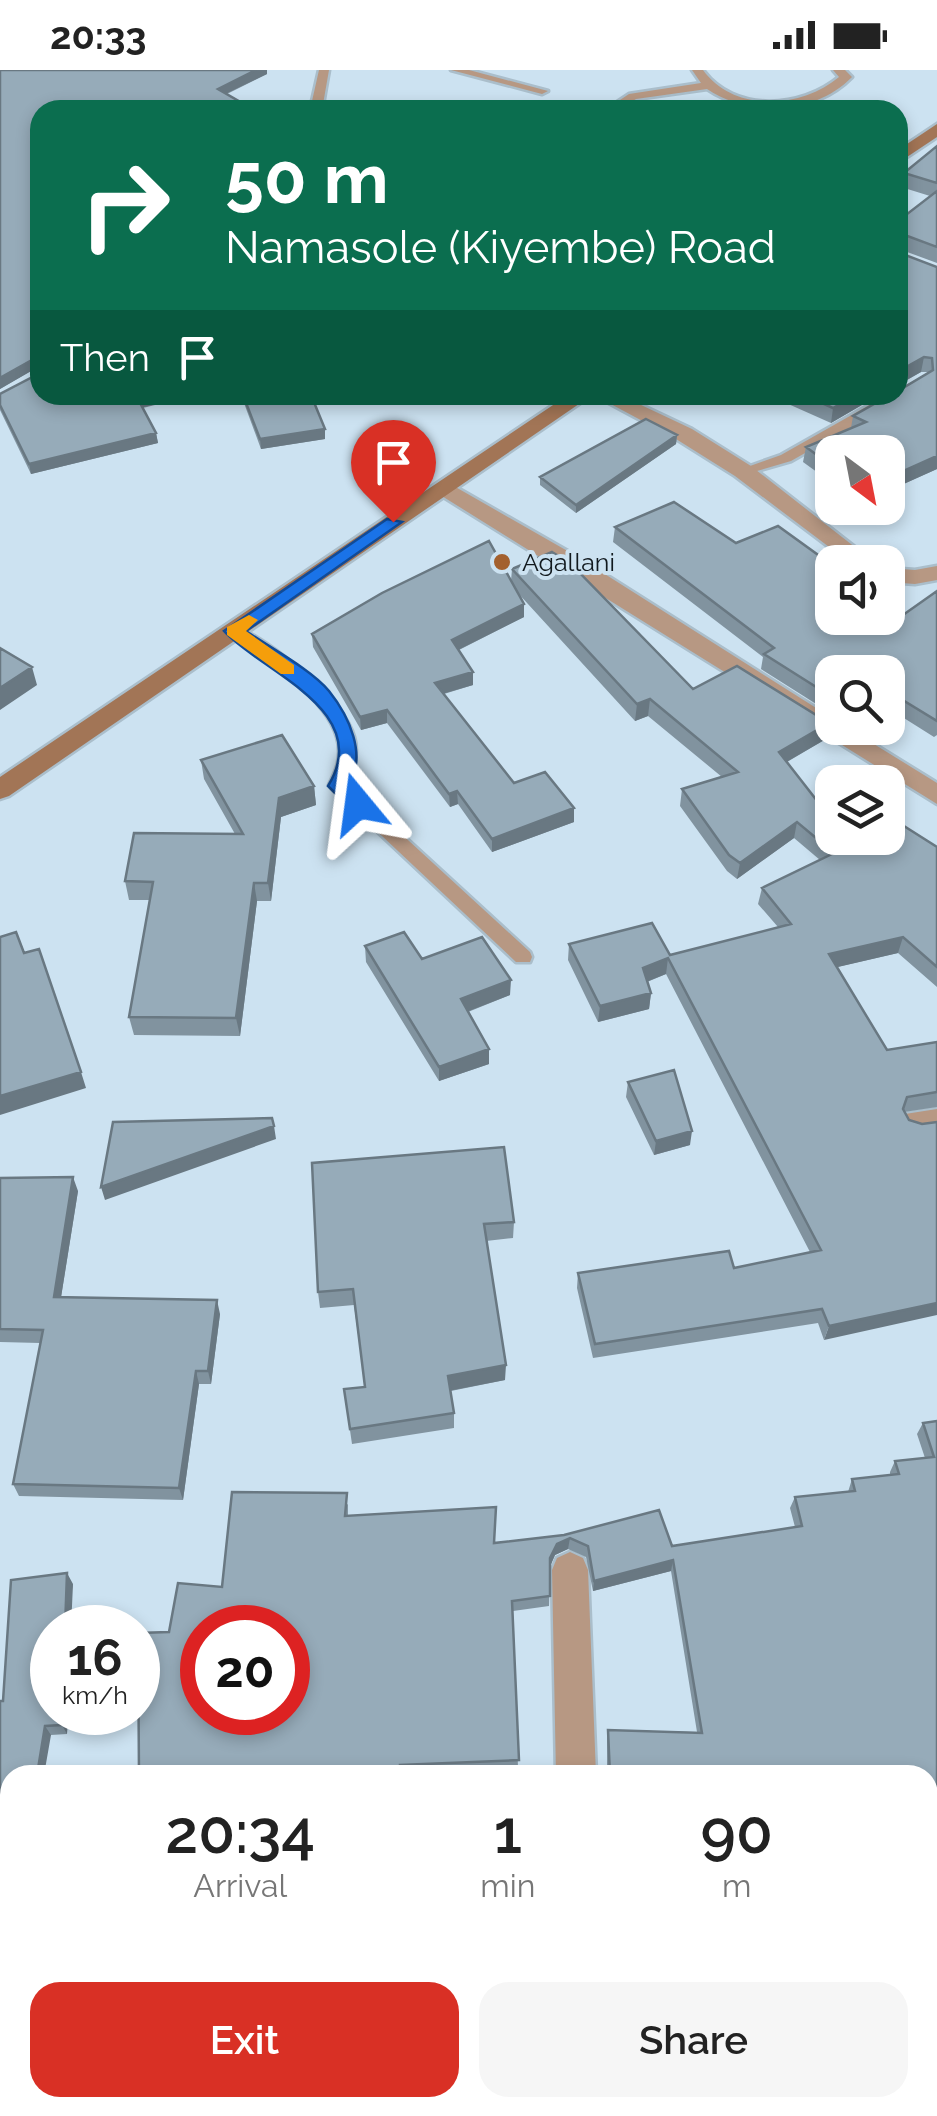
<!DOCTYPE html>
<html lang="en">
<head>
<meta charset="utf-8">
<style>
	body { margin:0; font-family:Raleway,sans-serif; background:#f6f6f6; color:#222; height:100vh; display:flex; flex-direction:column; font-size:38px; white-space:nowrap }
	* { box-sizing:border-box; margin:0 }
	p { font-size:32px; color:#767676 }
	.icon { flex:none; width:55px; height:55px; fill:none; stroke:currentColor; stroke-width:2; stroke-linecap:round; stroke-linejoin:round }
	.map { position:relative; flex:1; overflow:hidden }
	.details { position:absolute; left:0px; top:1695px; width:938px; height:352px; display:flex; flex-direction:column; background:#fff; border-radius:30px 30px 0 0; box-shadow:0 5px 15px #0003 }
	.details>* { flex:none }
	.banner { position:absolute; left:30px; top:30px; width:878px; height:305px; border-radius:30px; box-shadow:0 5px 15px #0003; background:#0b6e4f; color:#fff; overflow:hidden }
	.needle { width:65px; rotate:148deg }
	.controls { position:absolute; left:815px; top:365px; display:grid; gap:20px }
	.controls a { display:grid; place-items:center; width:90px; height:90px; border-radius:20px; background:#fff; box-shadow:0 5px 15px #0003; font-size:50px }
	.speed { position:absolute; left:30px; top:1535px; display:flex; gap:20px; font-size:50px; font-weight:700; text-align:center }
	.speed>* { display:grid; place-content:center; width:130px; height:130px; border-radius:50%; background:#fff; box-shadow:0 5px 15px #0003; line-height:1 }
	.speed small { font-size:25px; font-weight:400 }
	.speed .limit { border:15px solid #d22; background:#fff; color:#111 }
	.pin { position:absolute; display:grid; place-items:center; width:85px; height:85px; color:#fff; margin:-102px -42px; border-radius:50% 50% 50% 0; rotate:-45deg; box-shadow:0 0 10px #0007 }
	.pin .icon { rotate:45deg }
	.me { position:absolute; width:110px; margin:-55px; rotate:344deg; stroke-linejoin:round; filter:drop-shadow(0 0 8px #0008) }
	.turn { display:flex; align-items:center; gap:35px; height:210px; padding:0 30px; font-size:45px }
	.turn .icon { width:130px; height:130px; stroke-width:2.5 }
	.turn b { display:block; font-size:70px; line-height:85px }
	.then { display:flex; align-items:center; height:95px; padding:0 30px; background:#0003; gap:20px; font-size:38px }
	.eta { display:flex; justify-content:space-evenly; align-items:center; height:170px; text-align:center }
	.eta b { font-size:60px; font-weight:600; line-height:70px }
	.button { display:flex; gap:20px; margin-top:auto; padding:20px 30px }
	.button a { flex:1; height:115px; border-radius:30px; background:#d93025; color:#fff; font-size:40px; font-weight:600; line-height:115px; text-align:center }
	.button a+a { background:#f6f6f6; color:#222 }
	.status { display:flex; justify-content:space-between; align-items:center; height:70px; padding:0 50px; background:#fff; direction:ltr }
	.status svg { height:28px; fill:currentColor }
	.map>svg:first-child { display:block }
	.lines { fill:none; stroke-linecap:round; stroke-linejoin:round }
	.lane-casing { stroke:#aabecb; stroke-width:5 }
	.street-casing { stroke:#aabecb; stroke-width:5 }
	.secondary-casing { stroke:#aabecb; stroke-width:5 }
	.lane { fill:#b79883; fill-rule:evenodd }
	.street { fill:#b79883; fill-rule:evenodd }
	.secondary { fill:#a27556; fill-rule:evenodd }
	.wall { fill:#81939f }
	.shaded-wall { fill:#697882 }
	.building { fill:#96abb9; stroke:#697882; stroke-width:2.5; fill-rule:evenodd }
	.route { fill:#1a73e8; stroke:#114b97; stroke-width:2.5 }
	.slow { fill:#f59e0b }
	.poi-dot { fill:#a3602e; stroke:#cce2f1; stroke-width:4 }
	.labels { text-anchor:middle; stroke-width:8; stroke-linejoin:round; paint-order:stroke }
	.far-poi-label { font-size:25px; fill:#11191e; stroke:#cce2f1; text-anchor:start }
</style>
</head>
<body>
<div class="status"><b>20:33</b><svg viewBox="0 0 49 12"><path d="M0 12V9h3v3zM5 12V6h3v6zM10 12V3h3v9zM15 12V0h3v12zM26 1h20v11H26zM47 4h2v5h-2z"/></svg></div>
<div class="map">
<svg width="937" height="2046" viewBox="0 0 937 2046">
	<rect width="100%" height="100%" fill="#cce2f1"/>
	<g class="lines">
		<defs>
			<path id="lane" d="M319,0H329L322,40H310Z
				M451,0H469L548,21L542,24Z
				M692,0H703C734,43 801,39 839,7L833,0H845L852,7C815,45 750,48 707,19L636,29L619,40H605L629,24L701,13Z
				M898,321L904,325L902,328L791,391L743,405L736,401L781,385L887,325H898Z
				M234,556C269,569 344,630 354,667C359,684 353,698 347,714L530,882L532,887L530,892H516L332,719L329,715C332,708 337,700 338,692C350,638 265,590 228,565L226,561Z"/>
			<path id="street" d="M594,325H620L692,359L751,396L874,492H849L735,406L676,369Z
				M445,411L578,487L832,648V658H848L937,713V734L437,423L434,418Z
				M937,496V510L915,514L888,512V498L915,500Z
				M937,1039V1063L916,1065L905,1062L901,1053L905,1044Z
				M570,1482L583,1488L588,1500L596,1705H556L552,1500L557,1488Z
				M200,2038H244V2046H200Z"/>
			<path id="secondary" d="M937,54V67L898,93V80Z
				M568,325H592L9,726L0,729V707Z
				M0,1836L10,1838V1880L0,1878Z
				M928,2005L937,2007V2046H922L911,2038H928Z"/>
		</defs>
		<use href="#lane" class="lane-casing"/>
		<use href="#street" class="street-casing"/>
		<use href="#secondary" class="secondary-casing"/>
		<use href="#lane" class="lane"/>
		<use href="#street" class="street"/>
		<use href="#secondary" class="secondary"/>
	</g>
	<path class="wall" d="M0,0L267,4L227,24L249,37L250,40H40V325H195L143,338L156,363L158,373L31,404L0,340V324L40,303L39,296L0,319Z
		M937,76V193L899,179L900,183L937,197V399L888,421V382H832V413L803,392L806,377L851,358L853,346L929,302H921L898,315V151L930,126L901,117L904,103Z
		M241,325H343V326L314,332L325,359V369L261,379Z
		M768,325H879L831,353Z
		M677,365L676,374L576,443L540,415V407Z
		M615,457L736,473L903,545L937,521V665L934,667L888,638V602H832V644L761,599L763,587L613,472Z
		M512,499L693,619L829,653L826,669L787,692L848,776L857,781L937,777V917L898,883L837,897L887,980L937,972V1037L904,1042L824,1270L818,1253L593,1288L577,1218L578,1203L734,1198L810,1182L666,904L647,912L651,923L649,939L598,952L568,890L569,874L670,885L778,857L758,834L762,818L820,790L794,768L737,809L727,801L680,736L682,719L722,707L648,646L635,651L517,522L524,534V547L459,580L473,602V615L444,624L514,713L574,752L492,782L458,734L450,737L387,653L361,660L313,577L312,564L511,511Z
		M201,690L314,716L316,735L281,747L271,831H257L240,966L134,965L129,947L150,830H129L125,811L235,764L204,709Z
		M365,876L422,889L510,925L468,942L489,994L439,1011L366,892Z
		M628,1012L690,1075L654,1085L626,1027Z
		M312,1093L514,1152L513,1168L486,1171L505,1310L451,1321L454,1343V1358L352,1374L344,1319L365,1317L354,1235L320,1238L318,1222Z
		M0,1108L78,1121L61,1227L220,1244L211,1314H199L183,1430L19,1426L13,1414L40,1273L0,1272Z
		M937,1351V1810H928V1705H607V1669L608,1660L697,1662L671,1501L593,1521L586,1487L568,1479L555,1485L550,1496L549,1536L513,1541L518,1698L401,1704V1705H139L138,1563L169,1562L222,1517L348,1434V1446L494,1473L564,1465L672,1476L795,1457L790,1438L795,1427L848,1422L852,1409L890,1405V1402L895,1391L925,1388L917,1364L923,1353Z
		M73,1514L52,1642H68L67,1664L51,1665L10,1705V1763L0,1762V1631H3Z
		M928,1880L937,1881V1952H928Z"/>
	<path class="shaded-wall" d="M256,0H267V4L219,27L218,19Z
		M39,286L40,296L0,319V308Z
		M924,287L921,302L898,315L899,301Z
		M154,325H195L140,338L138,329Z
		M311,325H343V326L311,333Z
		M856,325H879L831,353L833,338Z
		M325,359V369L261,379L260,369Z
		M156,363L158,373L31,404L29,394Z
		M677,365L676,374L576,443V435Z
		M937,386V399L888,421V408Z
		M524,534V547L452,583V570Z
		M32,597L37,615L0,640V618Z
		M473,602V615L435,626V613Z
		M650,629L648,646L635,651L637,634Z
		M387,640V653L361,660L360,647Z
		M829,653L826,669L776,698L779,682Z
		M314,716L316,735L281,747L271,831L268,813L279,728Z
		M457,721L458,734L450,737L449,724Z
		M574,738V752L492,782V769Z
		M797,752L794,768L737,809L740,793Z
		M254,813L257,831L240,966L236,948Z
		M903,867L898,883L825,900L829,884Z
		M668,888L666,904L641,914L643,898Z
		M511,910L510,925L461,944V929Z
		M651,923L649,939L598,952L600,936Z
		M489,979V994L439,1011V997Z
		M81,1002L86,1018L0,1045V1026Z
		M274,1056L276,1069L105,1130L101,1117Z
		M692,1061L690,1075L654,1085L656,1071Z
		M73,1107L78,1121L59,1240L54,1227Z
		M217,1230L220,1244L211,1314L208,1301Z
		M937,1233V1245L824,1270L829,1256Z
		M506,1295L505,1310L448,1321V1306Z
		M196,1301L199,1314L183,1430L179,1418Z
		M570,1468L568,1479L555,1485L549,1499L550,1488L557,1474Z
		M673,1490L671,1501L593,1521L594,1511Z
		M67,1503L73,1514L71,1558H65Z
		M62,1642H68L67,1664L62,1655Z
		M45,1656L51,1665L44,1705H37Z
		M144,2038H151V2046H144Z"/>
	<path class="building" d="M0,0H256L218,19L249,37V40H40V325H154L138,329L156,363L29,394L0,335V324L40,303L39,286L0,308Z
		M937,76V113L904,103Z
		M937,121V177L902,164L898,167V151Z
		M898,170L900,183L937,197V386L888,408V382H832V396L806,377L866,352L853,346L890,325H898V321L933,300L932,288L924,287L899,301L898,306Z
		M243,325H311L325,359L260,369Z
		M804,325H856L833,338Z
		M646,349L677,365L576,435L540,407Z
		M674,432L736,473L778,456L832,495V548H888V534L903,545L937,521V651L888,621V602H832V627L764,584L774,578L615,457Z
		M489,471L524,534L452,570L473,602L435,613L514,713L545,702L574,738L492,769L457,721L449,724L387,640L360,647L312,564L382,523Z
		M552,482L570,493L693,619L737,596L829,653L779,682L832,750V768H846L849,771L839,780L851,775L857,781L874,768H888V757L896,751L937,777V897L903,867L829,884L887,980L937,972V1022L907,1027L903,1039L909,1050L922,1054L937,1052V1233L829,1256L822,1239L595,1274L578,1203L729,1181L734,1198L821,1180L668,888L643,898L651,923L600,936L569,874L652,853L670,885L791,854L762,818L834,783L797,752L740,793L729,785L682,719L738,702L650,629L637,634L512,499Z
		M0,578L32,597L0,618Z
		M282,665L314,716L279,728L268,813H254L236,948L129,947L153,812L125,811L134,763L243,764L201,690Z
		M16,862L24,883L39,879L81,1002L0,1026V867Z
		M404,862L422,889L482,867L511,910L461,929L489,979L439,997L365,876Z
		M674,1000L692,1061L656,1071L628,1012Z
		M272,1048L274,1056L101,1117L113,1052Z
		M504,1077L514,1152L484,1154L506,1295L448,1306L454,1343L350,1359L344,1319L365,1317L353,1219L318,1222L312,1093Z
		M73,1107L54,1227L217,1230L208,1301H196L179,1418L13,1414L43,1260L0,1259V1108Z
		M937,1351V1803H928V1705H610L608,1660L702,1663L673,1490L594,1511L588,1476L570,1468L557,1474L550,1488V1526L512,1531L519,1690L400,1695V1700L354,1705H139L138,1563L169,1562L178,1513L222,1517L232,1422L347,1423L345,1446L496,1437L494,1473L564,1465L659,1440L672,1476L802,1456L795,1427L855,1421L852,1409L899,1404L895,1391L934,1387L923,1353ZM202,1558H288V1642H202Z
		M67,1503L65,1558H52V1642H62V1655L45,1656L37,1705H10V1756L0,1755V1631H3L11,1510Z
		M928,1880L937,1881V1946H928Z
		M0,1918H10V2038H144V2046H0Z"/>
	<path class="route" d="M387,449L402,452L246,561C269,577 312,600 329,621C349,646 367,685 349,714L368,734L358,741L351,739L328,716C375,640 261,602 224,561Z"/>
	<path class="slow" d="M249,545L258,550L246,561L294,595V604H281L227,565V557Z"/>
	<circle class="poi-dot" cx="502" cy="492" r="10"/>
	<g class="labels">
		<g class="far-poi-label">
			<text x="522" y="501">Agallani</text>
		</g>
	</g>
</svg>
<div class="controls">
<a><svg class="needle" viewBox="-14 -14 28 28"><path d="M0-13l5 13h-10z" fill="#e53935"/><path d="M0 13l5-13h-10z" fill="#767676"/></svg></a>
<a><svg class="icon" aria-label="sound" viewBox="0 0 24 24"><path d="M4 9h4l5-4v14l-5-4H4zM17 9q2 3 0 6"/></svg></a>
<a><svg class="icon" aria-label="search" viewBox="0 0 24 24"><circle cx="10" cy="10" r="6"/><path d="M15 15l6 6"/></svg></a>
<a><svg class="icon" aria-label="layers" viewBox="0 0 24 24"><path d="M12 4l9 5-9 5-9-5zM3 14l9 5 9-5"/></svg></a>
</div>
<div class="speed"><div>16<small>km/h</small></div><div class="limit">20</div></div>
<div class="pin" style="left:393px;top:452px;background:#d93025"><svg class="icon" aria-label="arrive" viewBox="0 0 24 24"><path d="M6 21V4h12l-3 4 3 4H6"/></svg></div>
<svg class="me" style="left:358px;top:734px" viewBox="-20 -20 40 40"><path d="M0-17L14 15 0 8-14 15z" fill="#1a73e8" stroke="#fff" stroke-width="4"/></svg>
<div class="banner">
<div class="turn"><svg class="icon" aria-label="right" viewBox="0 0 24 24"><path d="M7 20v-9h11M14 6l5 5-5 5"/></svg><div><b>50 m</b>Namasole (Kiyembe) Road</div></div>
<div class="then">Then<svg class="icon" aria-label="arrive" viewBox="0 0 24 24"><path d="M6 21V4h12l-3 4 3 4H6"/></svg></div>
</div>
<section class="details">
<div class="eta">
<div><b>20:34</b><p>Arrival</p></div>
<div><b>1</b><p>min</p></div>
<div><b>90</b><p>m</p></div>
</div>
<div class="button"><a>Exit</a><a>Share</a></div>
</section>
</div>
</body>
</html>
